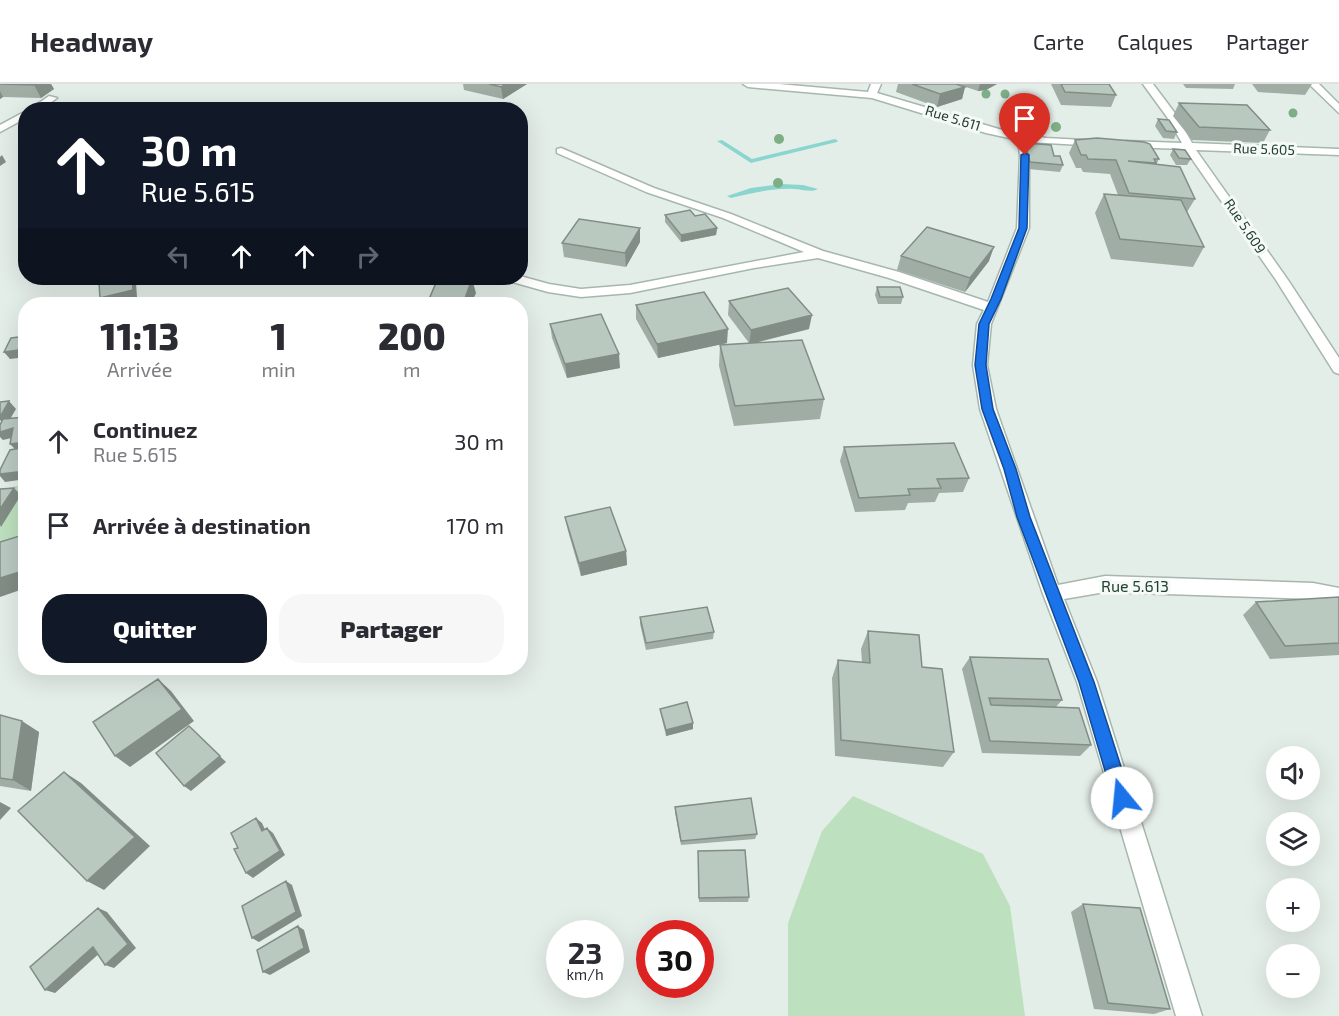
<!DOCTYPE html>
<html lang="fr">
<head>
<meta charset="utf-8">
<style>
	body { margin:0; font-family:"Exo 2",sans-serif; background:#f7f7f7; color:#2b2b33; height:100vh; display:flex; flex-direction:column; font-size:22px; white-space:nowrap }
	* { box-sizing:border-box; margin:0 }
	p { font-size:20px; color:#7c7c81 }
	.icon { flex:none; width:33px; height:33px; fill:none; stroke:currentColor; stroke-width:2; stroke-linecap:round; stroke-linejoin:round }
	.map { position:relative; flex:1; overflow:hidden }
	.details { position:absolute; left:18px; top:213px; width:510px; height:378px; display:flex; flex-direction:column; background:#fff; border-radius:24px; box-shadow:0 6px 24px #0002 }
	.details>* { flex:none }
	.banner { position:absolute; left:18px; top:18px; width:510px; height:183px; border-radius:24px; box-shadow:0 6px 24px #0002; background:#111827; color:#fff; overflow:hidden }
	.buttons { position:absolute; left:1266px; top:662px; display:grid; gap:12px }
	.buttons a { display:grid; place-items:center; width:54px; height:54px; border-radius:50%; background:#fff; box-shadow:0 6px 24px #0002; font-size:30px }
	.speed { position:absolute; left:546px; top:836px; display:flex; gap:12px; font-size:30px; font-weight:700; text-align:center }
	.speed>* { display:grid; place-content:center; width:78px; height:78px; border-radius:50%; background:#fff; box-shadow:0 6px 24px #0002; line-height:1 }
	.speed small { font-size:15px; font-weight:400 }
	.speed .limit { border:9px solid #d22; background:#fff; color:#111 }
	.pin { position:absolute; display:grid; place-items:center; width:51px; height:51px; color:#fff; margin:-62px -26px; border-radius:50% 50% 50% 0; rotate:-45deg; box-shadow:0 0 6px #0007 }
	.pin .icon { rotate:45deg }
	.me { position:absolute; width:66px; margin:-33px; rotate:343deg; stroke-linejoin:round; filter:drop-shadow(0 0 4px #0008) }
	.turn { display:flex; align-items:center; gap:21px; height:126px; padding:0 24px; font-size:27px }
	.turn .icon { width:78px; height:78px; stroke-width:2.5 }
	.turn b { display:block; font-size:42px; line-height:51px }
	.lanes { display:flex; align-items:center; height:57px; padding:0 24px; background:#0003; justify-content:center; gap:30px; direction:ltr }
	.lanes .off { opacity:.35 }
	.eta { display:flex; justify-content:space-evenly; align-items:center; height:102px; text-align:center }
	.eta b { font-size:36px; font-weight:800; line-height:42px }
	.button { display:flex; gap:12px; margin-top:auto; padding:12px 24px }
	.button a { flex:1; height:69px; border-radius:24px; background:#111827; color:#fff; font-size:24px; font-weight:800; line-height:69px; text-align:center }
	.button a+a { background:#f7f7f7; color:#2b2b33 }
	ul { padding:0; list-style:none }
	li { display:flex; align-items:center; gap:18px; height:84px; padding:0 24px }
	li div { flex:1 }
	li b { display:block; font-size:22px }
	li em { font-style:normal }
	header { display:flex; align-items:center; gap:36px; box-sizing:border-box; height:84px; padding:0 30px; background:#fff; border-bottom:2px solid #e1e1e2 }
	header strong { font-size:28px }
	nav { display:flex; gap:33px; margin-inline-start:auto; font-size:21px }
	.map>svg:first-child { display:block }
	.green { fill:#bde0be }
	.lines { fill:none; stroke-linecap:round; stroke-linejoin:round }
	.stream { fill:#8bd5cf; fill-rule:evenodd }
	.minor-casing { stroke:#a6b7ae; stroke-width:3 }
	.minor { fill:#fff; fill-rule:evenodd }
	.tree { fill:#7eae86 }
	.wall { fill:#9fada5 }
	.shaded-wall { fill:#828d86 }
	.building { fill:#b9c9c0; stroke:#828d86; stroke-width:1.5 }
	.route { fill:#1a73e8; stroke:#114b97; stroke-width:1.5 }
	.labels { text-anchor:middle; stroke-width:6; stroke-linejoin:round; paint-order:stroke }
	.far-street-label { font-size:14px; fill:#234132; stroke:#f5faf7 }
	.street-label { font-size:16px; fill:#234132; stroke:#f5faf7 }
</style>
</head>
<body>
<header>
<strong>Headway</strong>
<nav><a>Carte</a><a>Calques</a><a>Partager</a></nav>
</header>
<div class="map">
<svg width="1339" height="932" viewBox="0 0 1339 932">
	<rect width="100%" height="100%" fill="#e4eee8"/>
	<path class="green" d="M25,400V454L0,466V411L8,404Z
		M853,712L983,770L1010,822L1025,932H788V839L822,747Z"/>
	<g class="lines">
		<path class="stream" d="M835,55L838,57L837,58L751,79L717,57L722,56L752,75Z
			M782,100L803,101L818,105C811,109 802,105 794,105C772,104 752,109 731,114L727,112L751,104Z"/>
		<defs>
			<path id="minor" d="M743,0H779L868,8L871,0H881L877,9L1009,48L1046,54L1103,57V61L1099,62L1029,58V144L991,240L987,281L996,325L1058,501L1105,492L1313,499L1339,504V520L1313,515L1105,508L1064,515L1097,598L1202,932H1176L1077,598L1043,510L980,325L973,281L977,240L984,226L889,194L818,174L754,184L630,209L581,213L548,208L509,197L508,194L520,192L549,200L581,205L630,201L804,168L723,134L646,108L557,69V65L561,64L654,104L731,130L823,167L899,188L988,218L1017,144L1020,71L1018,56L986,49L872,14L748,3Z
				M1143,0H1153L1177,32L1192,59L1339,65V71L1196,66L1288,196L1339,274V290L1334,288L1276,196L1185,65L1126,63L1121,60L1126,57L1182,59L1167,33Z
				M1309,0H1319L1339,20V29Z
				M49,12L57,14L40,26H29Z
				M26,27V34L0,48V41Z"/>
		</defs>
		<use href="#minor" class="minor-casing"/>
		<use href="#minor" class="minor"/>
	</g>
	<g class="tree">
		<circle cx="986" cy="10" r="4.5"/>
		<circle cx="1005" cy="10" r="4.5"/>
		<circle cx="1014" cy="29" r="4.5"/>
		<circle cx="1293" cy="29" r="4.5"/>
		<circle cx="1056" cy="43" r="5"/>
		<circle cx="779" cy="55" r="5"/>
		<circle cx="778" cy="99" r="5"/>
	</g>
	<path class="wall" d="M0,0H51L54,5L41,14L3,13L0,15Z
		M463,0H527L503,15L464,6Z
		M898,0H997L986,6L978,7L957,0L965,3L962,15L937,23L896,8Z
		M1051,0H1109L1116,11L1111,23L1061,21Z
		M1183,0H1235L1233,5L1186,4Z
		M1252,0H1312L1305,11L1258,8Z
		M1179,19L1270,46L1263,59L1192,56L1173,32Z
		M1158,35L1177,48L1174,55L1163,54L1155,42Z
		M1075,56L1159,75L1156,81L1195,115L1187,128L1204,163L1193,183L1111,175L1095,129L1104,110L1118,111L1110,90L1083,88L1081,84H1076L1069,69Z
		M1025,59L1054,72L1063,81L1060,88L1028,85L1023,65Z
		M1173,65L1191,75L1187,81H1176L1170,71Z
		M665,131L695,132L717,144L716,151L681,158L665,138Z
		M640,158L626,183L564,173L562,159Z
		M901,172L989,177L965,208L897,186Z
		M877,203L903,213L901,220H878L875,211Z
		M729,217L809,245L755,259L824,315L820,335L734,342L719,282L720,261L749,259L728,231Z
		M636,221L727,259L658,274L636,235Z
		M550,240L620,284L567,294L552,254Z
		M844,363L969,394L963,408L939,409L935,418L908,419L905,426L855,428L840,377Z
		M565,433L626,467L627,481L581,492L568,447Z
		M1339,513V571L1270,575L1243,531L1256,518Z
		M640,533L714,548L713,555L646,566L640,540Z
		M868,547L922,583L954,668L943,683L835,672L832,594L838,576L862,578L861,565Z
		M970,573L1062,616L1056,623L1091,661L1080,672L982,669L962,585Z
		M660,625L693,639V645L666,652L661,631Z
		M0,631L39,648L31,707L0,702Z
		M675,723L757,750L755,755L681,761L675,728Z
		M698,767L749,813L748,818H699Z
		M1083,820L1170,925L1154,930L1094,925L1071,828Z"/>
	<path class="shaded-wall" d="M36,0H51L54,5L41,14L34,1Z
		M506,0H527L503,15L501,3Z
		M980,0H997L986,6L978,7Z
		M965,3L962,15L937,23L940,10Z
		M0,7L3,13L0,15Z
		M2,71L6,78L0,82V73Z
		M640,144V158L626,183L625,169Z
		M717,144L716,151L681,158V151Z
		M994,163L989,177L965,208L970,194Z
		M132,194L136,199L137,213L104,220L100,214Z
		M472,195L476,209L471,220H463Z
		M812,231L809,245L749,260L751,246Z
		M728,245L727,259L658,274L657,260Z
		M26,265V273L10,275L4,268Z
		M619,270L620,284L567,294L565,280Z
		M9,317L16,325L6,342L0,336V333Z
		M13,344L20,352L3,356L0,353V348Z
		M26,358V366L17,367L10,360Z
		M26,387V395L5,398L0,392V390Z
		M14,404L21,411L1,443L0,441V425Z
		M626,467L627,481L581,492L579,479Z
		M26,486V504L0,513V494Z
		M158,595L171,607L194,637L130,683L115,672Z
		M22,637L39,648L31,707L13,696Z
		M693,639V645L666,652V646Z
		M189,642L226,678L191,707L184,702Z
		M64,688L81,699L150,762L104,806L87,797Z
		M0,718L11,724L0,736Z
		M256,734L262,739L268,752L262,747Z
		M267,744L273,749L285,771L253,794L246,789Z
		M286,797L292,801L302,832L259,858L252,854Z
		M98,824L107,828L136,864L114,884L105,881Z
		M298,842L304,846L310,868L270,891L263,888Z
		M93,863L102,867L55,909L45,906Z"/>
	<path class="building" d="M0,0H36L34,1Z
		M489,0H506L501,3Z
		M912,0H956L965,3L940,10Z
		M1061,0H1109L1116,11L1065,8Z
		M1179,19L1247,21L1270,46L1199,43Z
		M1158,35L1169,36L1177,48L1166,47Z
		M1097,54L1144,58L1150,60L1159,75H1154L1156,79L1128,77L1180,83L1195,115L1129,109L1116,76L1088,75L1086,71H1081L1075,56Z
		M1025,59L1051,61L1054,72H1060L1063,81L1030,78Z
		M1173,65L1185,66L1191,75L1179,74Z
		M1104,110L1181,116L1204,163L1120,155Z
		M690,126L695,132L705,130L717,144L681,151L665,131Z
		M579,135L640,144L625,169L562,159Z
		M927,143L994,163L970,194L901,172Z
		M126,194H132L133,206L100,214L99,199Z
		M438,194L472,195L463,220H427Z
		M877,203H900L903,213H880Z
		M788,204L812,231L751,246L729,217Z
		M704,208L728,245L657,260L636,221Z
		M94,216L93,220H66Z
		M601,230L619,270L565,280L550,240Z
		M26,252V265L4,268L11,254Z
		M802,256L824,315L735,322L720,261Z
		M9,317L0,333V318Z
		M26,333V358L10,360L13,344L0,348V341L3,335Z
		M954,359L969,394L937,395L941,404L908,405L910,411L859,414L844,363Z
		M26,363V387L0,390V386L10,366Z
		M14,404L0,425V405Z
		M610,423L626,467L579,479L565,433Z
		M26,450V486L0,494V458Z
		M1339,513V559L1285,562L1256,518Z
		M707,523L714,548L646,559L640,533Z
		M868,547L919,551L922,583L942,585L954,668L841,656L838,576L870,579Z
		M970,573L1048,575L1062,616L989,614L991,621L1079,624L1091,661L990,657Z
		M158,595L182,625L115,672L93,638Z
		M687,618L693,639L666,646L660,625Z
		M0,631L22,637L13,696L0,694Z
		M189,642L220,672L184,702L156,669Z
		M64,688L135,753L87,797L18,727Z
		M751,714L757,750L681,757L675,723Z
		M256,734L262,747L267,744L280,767L246,789L234,765L238,764L231,749Z
		M745,766L749,813L699,814L698,767Z
		M286,797L296,828L252,854L242,822Z
		M1083,820L1140,824L1170,925L1108,919Z
		M98,824L128,860L105,881L93,863L45,906L30,883Z
		M298,842L304,864L263,888L257,866Z"/>
	<path class="route" d="M1025,69L1029,71L1027,144L1001,215L989,240L986,281L993,325L1016,385L1030,433L1094,598L1131,714L1128,720L1122,723L1116,720L1113,714L1079,598L1017,433L1004,385L982,325L975,281L979,240L991,215L1019,144L1021,71Z"/>
	<g class="labels">
		<g class="far-street-label">
			<text transform="translate(953 34) rotate(17)" y="5">Rue 5.611</text>
			<text transform="translate(1264 65) rotate(2)" y="5">Rue 5.605</text>
			<text transform="translate(1245 142) rotate(56)" y="5">Rue 5.609</text>
		</g>
		<g class="street-label">
			<text x="1135" y="508">Rue 5.613</text>
		</g>
	</g>
</svg>
<div class="buttons">
<a><svg class="icon" aria-label="sound" viewBox="0 0 24 24"><path d="M4 9h4l5-4v14l-5-4H4zM17 9q2 3 0 6"/></svg></a>
<a><svg class="icon" aria-label="layers" viewBox="0 0 24 24"><path d="M12 4l9 5-9 5-9-5zM3 14l9 5 9-5"/></svg></a>
<a>+</a>
<a>−</a>
</div>
<div class="speed"><div>23<small>km/h</small></div><div class="limit">30</div></div>
<div class="pin" style="left:1025px;top:71px;background:#d93025"><svg class="icon" aria-label="arrive" viewBox="0 0 24 24"><path d="M6 21V4h12l-3 4 3 4H6"/></svg></div>
<svg class="me" style="left:1122px;top:714px" viewBox="-20 -20 40 40"><circle r="19" fill="#fff"/><path d="M0-13L10 11 0 6-10 11z" fill="#1a73e8"/></svg>
<div class="banner">
<div class="turn"><svg class="icon" aria-label="ahead" viewBox="0 0 24 24"><path d="M12 20V5M6 11l6-6 6 6"/></svg><div><b>30 m</b>Rue 5.615</div></div>
<div class="lanes"><svg class="icon off" aria-label="left" viewBox="0 0 24 24"><path d="M17 20v-9H6M10 6l-5 5 5 5"/></svg><svg class="icon" aria-label="ahead" viewBox="0 0 24 24"><path d="M12 20V5M6 11l6-6 6 6"/></svg><svg class="icon" aria-label="ahead" viewBox="0 0 24 24"><path d="M12 20V5M6 11l6-6 6 6"/></svg><svg class="icon off" aria-label="right" viewBox="0 0 24 24"><path d="M7 20v-9h11M14 6l5 5-5 5"/></svg></div>
</div>
<section class="details">
<div class="eta">
<div><b>11:13</b><p>Arrivée</p></div>
<div><b>1</b><p>min</p></div>
<div><b>200</b><p>m</p></div>
</div>
<ul>
<li><svg class="icon" aria-label="ahead" viewBox="0 0 24 24"><path d="M12 20V5M6 11l6-6 6 6"/></svg><div><b>Continuez</b><p>Rue 5.615</p></div><em>30 m</em></li>
<li><svg class="icon" aria-label="arrive" viewBox="0 0 24 24"><path d="M6 21V4h12l-3 4 3 4H6"/></svg><div><b>Arrivée à destination</b></div><em>170 m</em></li>
</ul>
<div class="button"><a>Quitter</a><a>Partager</a></div>
</section>
</div>
</body>
</html>
